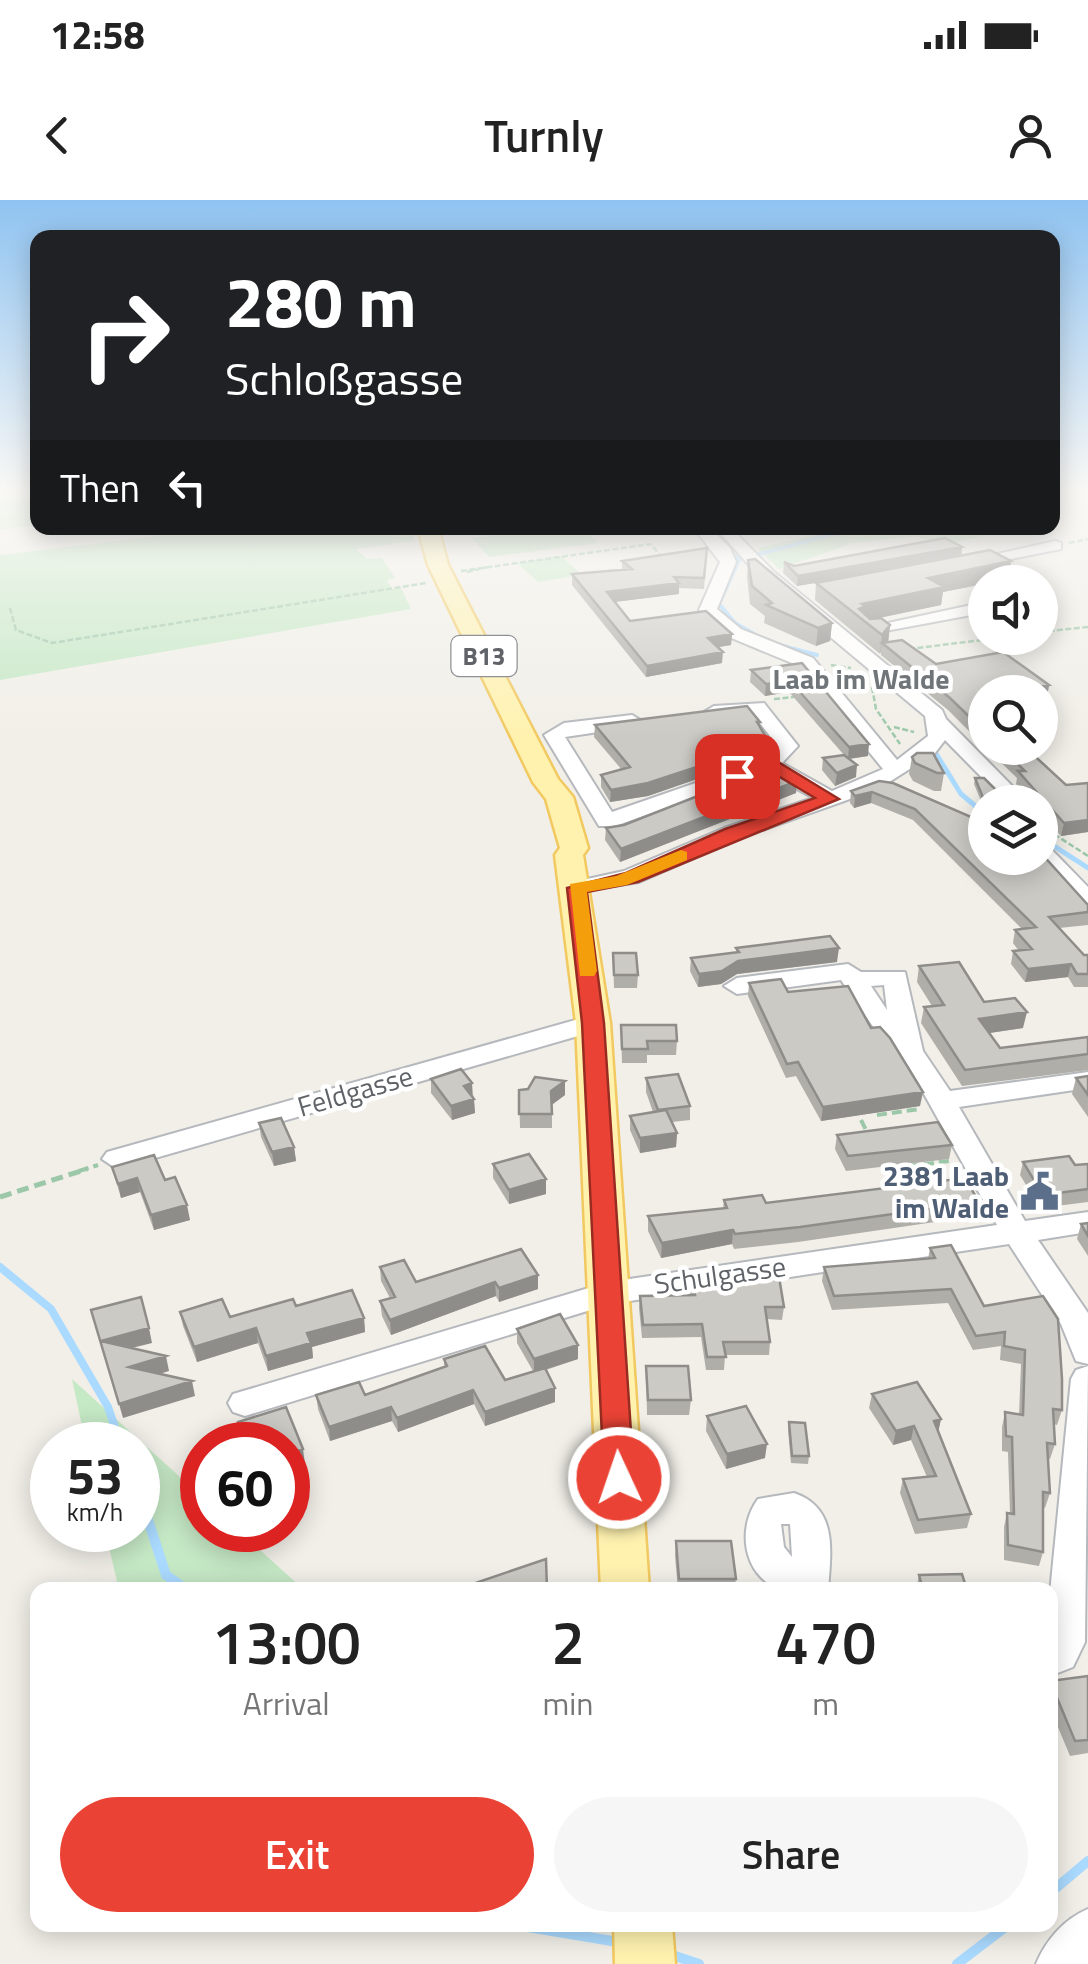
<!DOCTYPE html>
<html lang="en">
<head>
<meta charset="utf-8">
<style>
	body { margin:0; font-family:"Titillium Web",sans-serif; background:#f6f6f6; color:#222; height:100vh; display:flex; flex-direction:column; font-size:38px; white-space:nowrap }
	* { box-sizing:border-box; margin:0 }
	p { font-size:32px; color:#767676 }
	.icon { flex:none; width:55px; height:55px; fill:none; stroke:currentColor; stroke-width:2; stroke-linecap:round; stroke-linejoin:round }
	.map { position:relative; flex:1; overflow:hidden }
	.details { position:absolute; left:30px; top:1382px; width:1028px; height:350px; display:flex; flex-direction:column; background:#fff; border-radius:20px; box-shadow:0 5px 25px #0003 }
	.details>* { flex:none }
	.top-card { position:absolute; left:30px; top:30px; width:1030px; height:305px; border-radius:20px; box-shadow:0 5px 25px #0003; background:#202124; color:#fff; overflow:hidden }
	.controls { position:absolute; left:968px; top:365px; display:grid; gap:20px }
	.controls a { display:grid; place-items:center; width:90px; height:90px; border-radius:50%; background:#fff; box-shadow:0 5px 25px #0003; font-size:50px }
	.speed { position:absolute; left:30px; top:1222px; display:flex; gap:20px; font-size:50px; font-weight:700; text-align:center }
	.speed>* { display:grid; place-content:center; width:130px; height:130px; border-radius:50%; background:#fff; box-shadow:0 5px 25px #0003; line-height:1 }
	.speed small { font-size:25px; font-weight:400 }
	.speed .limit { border:15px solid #d22; background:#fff; color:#111 }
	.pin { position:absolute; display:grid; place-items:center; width:85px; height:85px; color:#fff; margin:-42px; border-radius:20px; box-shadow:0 5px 15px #0006 }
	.me { position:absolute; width:110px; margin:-55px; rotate:357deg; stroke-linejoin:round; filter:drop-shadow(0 0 8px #0008) }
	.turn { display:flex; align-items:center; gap:35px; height:210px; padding:0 30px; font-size:45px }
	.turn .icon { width:130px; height:130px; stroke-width:2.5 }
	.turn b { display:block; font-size:70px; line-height:85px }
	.then { display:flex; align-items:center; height:95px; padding:0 30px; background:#0003; gap:20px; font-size:38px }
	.eta { display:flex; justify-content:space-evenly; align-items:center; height:170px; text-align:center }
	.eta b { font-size:60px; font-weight:600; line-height:70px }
	.action { display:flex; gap:20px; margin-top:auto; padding:20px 30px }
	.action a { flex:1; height:115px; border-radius:60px; background:#ea4335; color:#fff; font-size:40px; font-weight:600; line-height:115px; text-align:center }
	.action a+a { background:#f6f6f6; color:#222 }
	.status { display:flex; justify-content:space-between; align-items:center; height:70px; padding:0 50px; background:#fff; direction:ltr }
	.status svg { height:28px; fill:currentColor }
	header { display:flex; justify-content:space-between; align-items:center; height:130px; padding:0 30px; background:#fff; font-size:45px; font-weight:600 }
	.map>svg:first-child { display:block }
	.green { fill:#c5e8c5 }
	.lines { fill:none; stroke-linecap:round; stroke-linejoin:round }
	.stream-far3 { stroke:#aadaff; stroke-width:4 }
	.stream-far2 { stroke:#aadaff; stroke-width:5 }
	.stream-far1 { stroke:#aadaff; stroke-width:8 }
	.stream { stroke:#aadaff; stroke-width:10 }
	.minor-casing { stroke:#b5b8bc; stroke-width:4 }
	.major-casing { stroke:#f2c960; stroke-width:5 }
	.path-far2 { stroke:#9cc7a9; stroke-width:2.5; stroke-dasharray:6 2.5; stroke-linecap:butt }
	.path-far1 { stroke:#9cc7a9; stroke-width:4; stroke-dasharray:10 5; stroke-linecap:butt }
	.path { stroke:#9cc7a9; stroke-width:5; stroke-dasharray:12 6; stroke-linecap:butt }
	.minor { fill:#fff; fill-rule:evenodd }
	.major { fill:#fff2af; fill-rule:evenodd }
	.wall { fill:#afaea9 }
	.shaded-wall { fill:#8f8d8a }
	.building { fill:#cccac5; stroke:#8f8d8a; stroke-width:2.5 }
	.route { fill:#ea4335; stroke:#982c22; stroke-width:2.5 }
	.slow { fill:#f59e0b }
	.labels { text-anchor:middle; stroke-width:9; stroke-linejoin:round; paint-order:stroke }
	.shield { fill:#fff; stroke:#8f9295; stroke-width:2.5 }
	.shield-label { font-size:25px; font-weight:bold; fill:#5f6368 }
	.far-quarter-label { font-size:28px; font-weight:bold; fill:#70757a; stroke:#fff }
	.street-label { font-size:28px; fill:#5f6368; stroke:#fff }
	.service-label { font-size:28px; font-weight:bold; fill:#4e5e75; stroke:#fff; text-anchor:end }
</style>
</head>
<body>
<div class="status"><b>12:58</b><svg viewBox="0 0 49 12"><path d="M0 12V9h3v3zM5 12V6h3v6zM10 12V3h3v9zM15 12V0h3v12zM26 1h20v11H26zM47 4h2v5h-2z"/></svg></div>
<header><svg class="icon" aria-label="back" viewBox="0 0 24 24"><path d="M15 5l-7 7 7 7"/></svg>Turnly<svg class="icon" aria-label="person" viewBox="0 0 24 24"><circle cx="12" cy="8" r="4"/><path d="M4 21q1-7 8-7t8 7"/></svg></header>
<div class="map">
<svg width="1088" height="1764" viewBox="0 0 1088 1764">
	<rect width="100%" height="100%" fill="#f1efe8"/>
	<path class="green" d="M0,291H37V325L0,330Z
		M224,328H413L414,341L356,349L367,359L382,358L395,378L387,380L392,389L401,388L411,409L0,480V355Z
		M559,328H582L598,343L489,357L472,338Z
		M846,328H1012L945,346L916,336L854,343L779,369L757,348Z
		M561,356L582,375L538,382L517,363Z
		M72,1179L202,1297V1330H238L304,1390H119L105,1330H138V1245H86Z"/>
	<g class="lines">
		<path class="stream-far3" d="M711,331L739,360L719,404L735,423L754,434
			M749,356C789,349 823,333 863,328
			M779,445L817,455"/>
		<path class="stream-far2" d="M935,552L961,594L985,614
			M1040,637L1088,668"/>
		<path class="stream-far1" d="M0,1067L51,1109L108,1207L121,1245
			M138,1292L148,1323"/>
		<path class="stream" d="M148,1320L166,1375L187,1390
			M1050,1693L1088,1661
			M516,1725L618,1742
			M669,1754L699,1764
			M957,1764L1008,1725"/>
		<defs>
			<path id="minor" d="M694,328H710L730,348L736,362L717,409L741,429L813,458L897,560L928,536L925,516L762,380L716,328H731L774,372L942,510L946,519L1028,602H1006L945,540L935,553L878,589L740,638L639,682L569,693V683L624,671L724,628L813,598L767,572L615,626H599L544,535L564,523L632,515L642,521L632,527L565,537L612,612L762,560L777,545L752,513L707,516L704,512L714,506L764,503L798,546L782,563L832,591L883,569L799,466L729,437L702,414L699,410L720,362Z
				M1055,341L1061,343V349L965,368L957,363Z
				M976,404L985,409L982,413L869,434L860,429Z
				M1040,644L1048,646L1088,687V707L1080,705L1034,658H1040Z
				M848,764L861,772H905L923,851L950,891L1088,872V888L959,907L1025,1021L1088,1012V1032L1038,1040L1088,1113V1164L1076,1161L1061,1124L1009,1044L610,1104L245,1216L233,1212L228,1203L233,1194L609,1082L997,1025L909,867L883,841L841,780L737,794L724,786L737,778ZM884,785L887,810L871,786Z
				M593,815L606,823L602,829L117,969L102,959L107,952Z
				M1088,1166L1085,1442L1073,1467L1050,1476V1393L1071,1179L1076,1170Z
				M794,1293C838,1308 831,1351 828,1390C814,1390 793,1394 779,1389C742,1375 737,1327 758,1299ZM781,1324H790L792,1357L784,1347Z
				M1088,1709V1764H1036C1046,1740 1064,1719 1088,1709Z"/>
			<path id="major" d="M418,328H438L448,365L558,579L573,597L588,648L583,655L610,823L649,1390H601L576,823L555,655L560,648L546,599L533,582L428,365Z
				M614,1725H672L675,1764H615Z"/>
		</defs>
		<use href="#minor" class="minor-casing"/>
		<use href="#major" class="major-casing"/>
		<path class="path-far2" d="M1069,343L1088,339
			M461,371L651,344L662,358
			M467,372L492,366
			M10,408L16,430L52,443L426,383
			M1040,432L1088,427
			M909,449L998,438
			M831,465L851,468
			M872,487L876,509L900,544
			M774,499L794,497
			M894,527L914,532
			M1040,625L1088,656"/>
		<path class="path-far1" d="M877,915L920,909
			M861,920L867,932
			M883,963L886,969L949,961
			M79,971L98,965"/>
		<path class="path" d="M0,997L87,969"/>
		<use href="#minor" class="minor"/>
		<use href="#major" class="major"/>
	</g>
	<path class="wall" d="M945,338L962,347L961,356L990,350L1011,361L1008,379L943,392L941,405L879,418L890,425L888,442L902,440L936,464L1003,452L1049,485L1047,497L1040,498V492H985V547L948,510L881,455V452L880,454L815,400L816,383L797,386L783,373L784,362L794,366Z
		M707,348L704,389L679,388V394L614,402L630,421L732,434L731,445L718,447L722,463L646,477L572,385V374L622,370V361Z
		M748,360L832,423L830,441L816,446L764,423L765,416L750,404L747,377Z
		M802,463L868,556L849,559L856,577L835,586L822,570L823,558L844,555L789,492L765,496L750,482L751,470Z
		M760,522V527L765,549L724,554L726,569L648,596L610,602L601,587V575L622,570L594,537L595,525Z
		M986,548H1036L1035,552L1031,553L1066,585L1088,583V632L1061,636L1040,612V602H1032L1016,584L1017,578Z
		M912,557L944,573L941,591H934L913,581L909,574Z
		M975,578L1005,599L1004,602H985V606H983L974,584Z
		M797,581L796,593L620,662L605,640L606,628L624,625Z
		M879,581L1088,705V725L1059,728L1084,755H1088V787H1074L1068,777L1025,782L1011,764L1013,751H1019L1013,743L1015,730L1022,729L913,620L871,603L854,608L850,603L851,591Z
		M736,748L837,762L737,774L721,784L698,787L690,771L691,758L736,752Z
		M613,753L638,775L637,788H614Z
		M919,766L984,802L1023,828L989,833L1000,848L1088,837V870L962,886L921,823L924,807L932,806L917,782Z
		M749,783L788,792L871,828L920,906L821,921L796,876L786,878L748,796Z
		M621,825L677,841L676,855H647V863H622Z
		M1088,876V917L1072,894L1076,878Z
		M646,878L690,906V920L672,922L677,933L676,947L640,953L630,930V916L653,912L646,892Z
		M431,879L472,883L475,913L452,920L431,893Z
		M565,881V895L552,905V928H520L519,890L528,889Z
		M259,923L294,947L296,961L274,966L261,937Z
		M837,935L952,945L949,959L846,971L835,949Z
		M1023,962L1075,965L1088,964V1002L1040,1008L1020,975Z
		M493,964L546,994L509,1004L493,978Z
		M112,967L165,980L190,1020L154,1030L140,992L121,998Z
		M724,1000L766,1003L979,1002L976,1016L798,1042L734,1049L732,1044L661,1058L648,1031V1016L723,1009Z
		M1088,1023V1056L1077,1039L1081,1024Z
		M930,1048L984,1106L1043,1096L1062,1210L1057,1225L1054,1224L1055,1244L1050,1259L1048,1258L1050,1293L1045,1308L1043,1307V1352L1039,1366L1004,1360V1327L1007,1313L1010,1314L1008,1252L1002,1251V1227L1005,1212L1019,1215L1021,1164L1000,1160L1001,1146L973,1150L948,1103L832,1110L822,1081L824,1067L928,1059Z
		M521,1049L538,1089L499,1102L496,1096L391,1135L382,1116L380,1101L390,1098L381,1081L380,1067L416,1082Z
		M692,1087L784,1107L782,1120L767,1119L770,1142L769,1155H725L724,1170H706L701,1137L642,1138L639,1108L640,1096L691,1095Z
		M296,1106L364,1118L365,1132L312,1147L313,1158L268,1171L258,1143L197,1162L183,1126L180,1112L230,1117Z
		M517,1129L578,1145V1159L546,1170L555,1202L485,1226L474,1204L398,1232L392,1221L330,1241L318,1209L316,1195H365L444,1167V1159L505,1180L533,1171L517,1143Z
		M646,1166L691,1200L689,1215H647Z
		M872,1194L941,1219L938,1232L971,1314L967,1328L915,1334L900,1293L903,1279L927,1277L911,1240L893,1245L869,1208Z
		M707,1216L765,1258L726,1269L706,1231Z
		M789,1222L809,1256L808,1264L791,1263L788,1230Z
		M676,1341L736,1379L734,1390H678L675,1356Z
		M919,1375L967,1390H916Z
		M1088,1476V1553L1070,1556L1050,1508V1481Z"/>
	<path class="shaded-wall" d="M962,347L961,357L797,386L798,376Z
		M1011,361L1008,379L943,392L941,405L864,421L859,409L862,404L928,378Z
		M679,383V394L606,403L607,392Z
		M832,423L830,441L816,446L818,428Z
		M890,425L888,444L882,443L880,454L882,435Z
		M732,434L731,445L707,449L708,438Z
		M723,452L722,463L646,477L647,466Z
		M790,481L789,492L765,496L766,484Z
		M1049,485L1047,497L1040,498V492H1024V489Z
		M766,537L765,549L713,555L714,544Z
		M869,544L868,556L848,559L849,547Z
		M727,557L726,569L648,596L610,602L611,590Z
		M857,565L856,577L835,586L837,573Z
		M797,581L796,593L620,662L621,649Z
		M872,592L871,603L854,608L855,596Z
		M1088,620V632L1061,636L1064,623Z
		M839,748L837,762L737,774L721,784L698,787L699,774L738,761Z
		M1071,764L1068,777L1025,782L1028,769Z
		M1027,812L1023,828L976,835L979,819Z
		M565,881V895L551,905V891Z
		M472,883V897L464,886Z
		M923,892L920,906L821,921L823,907Z
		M474,899L475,913L452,920L451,906Z
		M677,933L676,947L640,953V938Z
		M294,947L296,961L274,966L272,952Z
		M137,978L140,992L121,998L118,984Z
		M546,979V994L509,1004V990Z
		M187,1005L190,1020L154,1030L151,1015Z
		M733,1030L732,1044L661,1058L662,1043Z
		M538,1075V1089L499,1102V1088Z
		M495,1082L496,1096L391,1135L390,1120Z
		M364,1118L365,1132L312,1147L313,1158L268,1171L266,1156L307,1133Z
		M149,1128L152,1143L104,1155L101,1141Z
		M256,1128L258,1143L197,1162L194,1147Z
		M578,1145V1159L534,1173V1159Z
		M166,1156L169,1171L133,1182L129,1167Z
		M192,1181L195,1196L123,1218L119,1204Z
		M555,1188V1202L485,1226V1212Z
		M473,1190L474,1204L398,1232L397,1218Z
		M391,1207L392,1221L330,1241L329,1227Z
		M941,1219L938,1233L934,1221Z
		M914,1226L911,1240L893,1245L896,1231Z
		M767,1244L765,1258L726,1269L727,1254Z
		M303,1249L305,1264L288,1270V1254Z"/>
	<path class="building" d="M945,338L962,347L798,376L784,362L794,366Z
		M707,348L704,378L674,377L679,383L607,392L630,421L706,411L732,434L708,438L723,452L647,466L572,374L632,369L622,361Z
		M990,350L1011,361L928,378L944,387L862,404L866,406L859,409L870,419L881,418L890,425L882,435L816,383Z
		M755,359L832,423L818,428L766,405L772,403L752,386L748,360Z
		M902,440L936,464L1003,452L1049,485L1024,489L1029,492H985V532L950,498L882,443Z
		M802,463L869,544L849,547L790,481L766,484L751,470Z
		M747,506L760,522H757L766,537L714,544L727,557L648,583L611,590L601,575L630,567L595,525Z
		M1001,548H1026L1066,585L1088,583V620L1064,623L1018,571H1025Z
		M917,553H933L944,573H937L915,563L912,557Z
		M844,555L857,565L837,573L823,558Z
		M778,570L797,581L621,649L606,628L624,625L746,577Z
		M975,578H984L1005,599L984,600Z
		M879,581L893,583L985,623V658H1040V652L1088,705V712L1049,717L1084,755H1088V774H1077L1071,764L1028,769L1013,751L1032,749L1015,730L1036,727L915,609L872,592L855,596L851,591Z
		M830,736L839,748L738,761L722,771L699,774L691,758L739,752L736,748Z
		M613,753H636L638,775H614Z
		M959,762L984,802L1015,798L1027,812L979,819L1000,848L1088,837V854L965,870L924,807L944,805L919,766Z
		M781,779L788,792L848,786L871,828L880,827L890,838L923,892L823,907L798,862L787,864L749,783Z
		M621,825H676L677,841H647L648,849H622Z
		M461,869L472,883L464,886L474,899L451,906L431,879Z
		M678,874L690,906L658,910L646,878Z
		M1088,876V895L1076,878Z
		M535,877L565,881L551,891L552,914H519V890L528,889Z
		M666,910L677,933L640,938L630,916Z
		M281,918L294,947L272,952L259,923Z
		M938,922L952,945L848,956L837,935Z
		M529,954L546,979L509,990L493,964Z
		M154,955L165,980L175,977L187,1005L151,1015L137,978L118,984L112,967Z
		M1069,956L1075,965L1088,964V989L1043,995L1023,962Z
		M965,978L979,1002L800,1027L735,1034L733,1030L662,1043L648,1016L727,1008L724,1000L762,995L766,1003Z
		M1088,1023V1036L1081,1024Z
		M951,1045L984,1106L1043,1096L1058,1119L1062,1179V1210L1053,1209L1055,1244L1047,1243L1050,1293L1043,1292V1352L1008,1345L1007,1313L1014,1314L1012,1237L1006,1236L1005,1212L1023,1215L1025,1150L1004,1146L1005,1132L976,1136L951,1089L834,1096L824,1067L935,1058L930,1048Z
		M521,1049L538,1075L499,1088L495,1082L390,1120L380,1101L395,1097L380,1067L404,1060L416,1082Z
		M748,1076L779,1077L784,1107H765L770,1142H723L726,1157H707L702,1124L643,1125L640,1096L695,1095L692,1087Z
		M352,1090L364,1118L307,1133L311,1143L266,1156L256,1128L194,1147L180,1112L222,1099L230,1117L293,1099L296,1106Z
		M141,1097L149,1128L101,1141L166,1156L129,1167L192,1181L119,1204L91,1110Z
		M560,1114L578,1145L534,1159L517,1129Z
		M485,1146L505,1180L545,1168L555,1188L485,1212L473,1190L397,1218L391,1207L329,1227L316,1195L359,1182L365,1195L447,1166L444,1159Z
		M646,1166H688L691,1200H648Z
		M917,1182L941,1219L934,1221L971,1314L918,1320L903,1279L936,1276L914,1226L896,1231L872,1194Z
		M746,1206L767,1244L727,1254L707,1216Z
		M286,1207L303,1249L288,1254V1245H246L238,1222Z
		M789,1222L805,1223L809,1256H792Z
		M676,1341H731L736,1379H679Z
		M546,1359L547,1390H455Z
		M962,1374L967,1390H923L919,1375Z
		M1088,1476V1540L1075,1541L1050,1481Z"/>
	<linearGradient id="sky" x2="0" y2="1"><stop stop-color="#8fc3f1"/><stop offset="0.54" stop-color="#f9f8f5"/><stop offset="1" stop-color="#f9f8f5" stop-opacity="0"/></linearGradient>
	<rect width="1088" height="538" fill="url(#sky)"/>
	<path class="route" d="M763,560H775L839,599L638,682L587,692L604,823L634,1278L630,1287L619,1291L609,1287L604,1278L582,823L567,688L626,673L725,629L815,598L768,570L737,581L728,576Z"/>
	<path class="slow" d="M681,650L687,652V660L627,685L587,692L597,771L594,776H580L570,684L616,676Z"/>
	<defs>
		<symbol id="civic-bare" viewBox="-9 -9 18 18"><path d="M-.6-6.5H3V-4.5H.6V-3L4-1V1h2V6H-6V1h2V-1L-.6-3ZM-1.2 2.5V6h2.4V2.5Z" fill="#5c6f8a" stroke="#fff" stroke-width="2.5" paint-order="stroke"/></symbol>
	</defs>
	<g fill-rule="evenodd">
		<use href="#civic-bare" x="1012" y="964" width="55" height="55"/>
	</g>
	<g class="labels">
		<rect class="shield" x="451.5" y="436" width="65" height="40" rx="8"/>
		<g class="shield-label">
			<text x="484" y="465">B13</text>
		</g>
		<g class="far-quarter-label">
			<text x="861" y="489">Laab im Walde</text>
		</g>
		<g class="street-label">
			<text transform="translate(355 891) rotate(-16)" y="10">Feldgasse</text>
			<text transform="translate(720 1075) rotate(-8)" y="10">Schulgasse</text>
		</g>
		<g class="service-label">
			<text x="1009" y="986">2381 Laab<tspan x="1009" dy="32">im Walde</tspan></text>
		</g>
	</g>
</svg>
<div class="controls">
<a><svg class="icon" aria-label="sound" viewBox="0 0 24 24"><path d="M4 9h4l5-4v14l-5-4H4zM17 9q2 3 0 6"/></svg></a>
<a><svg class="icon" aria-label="search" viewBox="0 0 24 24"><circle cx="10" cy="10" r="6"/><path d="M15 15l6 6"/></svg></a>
<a><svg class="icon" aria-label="layers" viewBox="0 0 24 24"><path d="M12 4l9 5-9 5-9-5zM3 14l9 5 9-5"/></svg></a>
</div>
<div class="speed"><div>53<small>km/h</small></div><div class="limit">60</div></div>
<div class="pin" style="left:737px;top:576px;background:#d93025"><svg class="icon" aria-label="arrive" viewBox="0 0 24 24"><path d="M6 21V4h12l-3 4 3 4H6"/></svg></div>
<svg class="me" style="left:619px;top:1278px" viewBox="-20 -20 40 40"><circle r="17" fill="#ea4335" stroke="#fff" stroke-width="3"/><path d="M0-11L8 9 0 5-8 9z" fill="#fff"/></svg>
<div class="top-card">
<div class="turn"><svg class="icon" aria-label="right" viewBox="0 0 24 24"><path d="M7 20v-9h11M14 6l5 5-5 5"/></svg><div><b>280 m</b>Schloßgasse</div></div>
<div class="then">Then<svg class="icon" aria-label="left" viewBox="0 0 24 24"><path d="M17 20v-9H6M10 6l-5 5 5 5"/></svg></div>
</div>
<section class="details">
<div class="eta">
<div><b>13:00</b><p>Arrival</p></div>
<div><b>2</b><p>min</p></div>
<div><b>470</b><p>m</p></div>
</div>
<div class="action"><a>Exit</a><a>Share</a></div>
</section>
</div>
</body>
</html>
